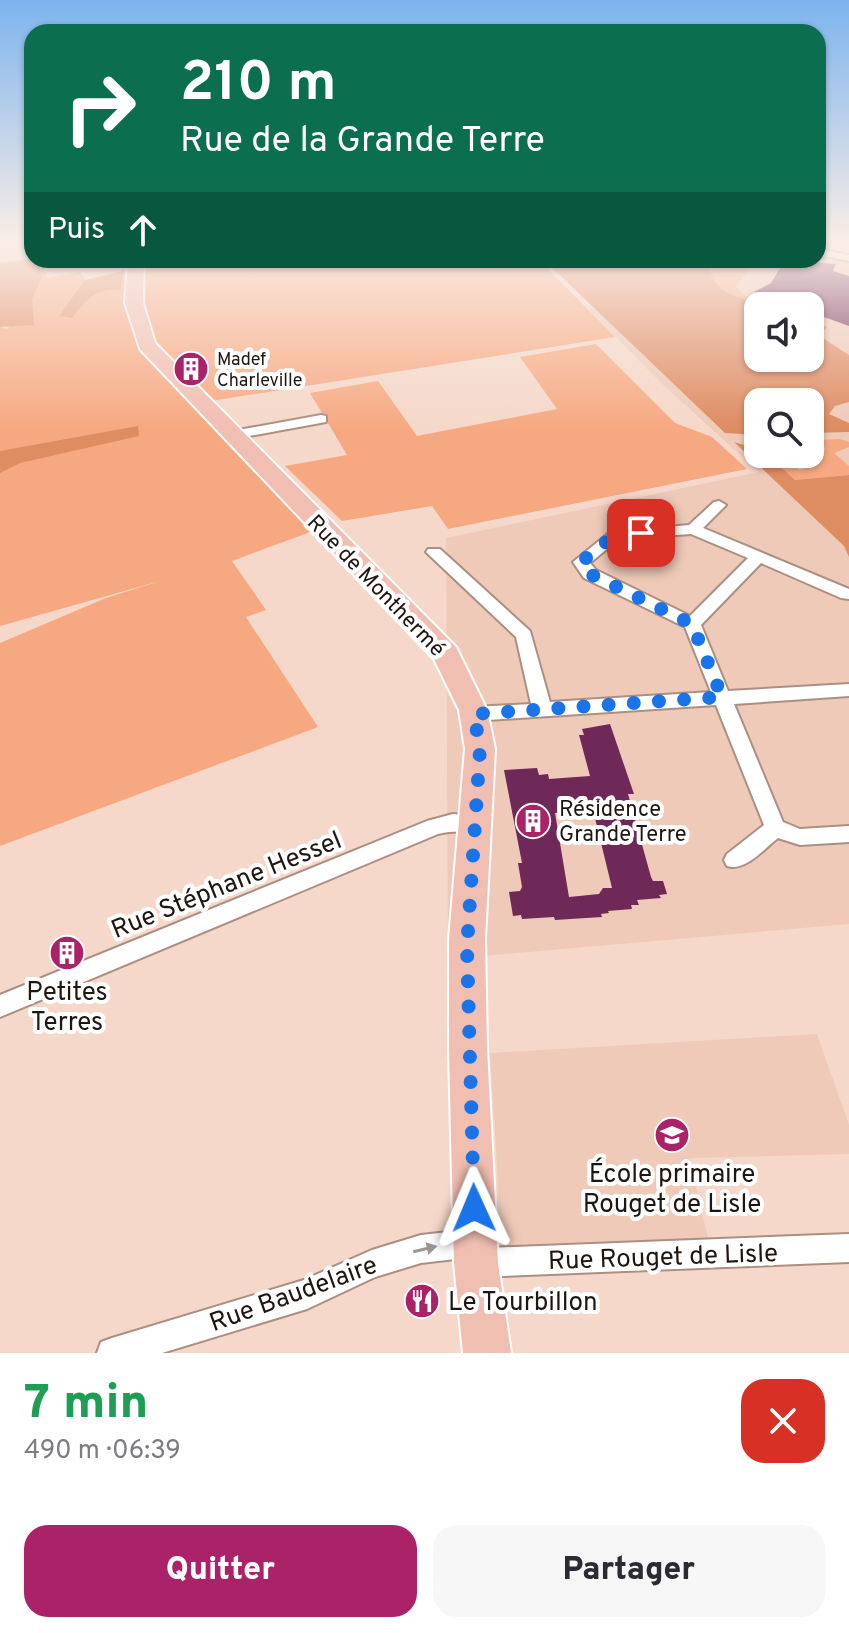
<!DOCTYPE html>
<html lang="fr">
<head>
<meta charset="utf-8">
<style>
	body { margin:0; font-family:Overpass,sans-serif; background:#f7f7f7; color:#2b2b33; height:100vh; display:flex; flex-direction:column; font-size:30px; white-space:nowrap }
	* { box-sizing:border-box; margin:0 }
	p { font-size:26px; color:#7c7c81 }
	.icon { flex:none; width:44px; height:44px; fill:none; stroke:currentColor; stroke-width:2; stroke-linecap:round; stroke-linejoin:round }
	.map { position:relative; height:1353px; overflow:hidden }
	.side { display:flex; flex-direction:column; background:#fff; flex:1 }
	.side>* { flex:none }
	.hud { position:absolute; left:24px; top:24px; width:802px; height:244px; border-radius:24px; box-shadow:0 2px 6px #0004; background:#0b6e4f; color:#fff; overflow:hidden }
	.tools { position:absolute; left:744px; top:292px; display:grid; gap:16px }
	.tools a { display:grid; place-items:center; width:80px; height:80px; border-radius:16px; background:#fff; box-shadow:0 2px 6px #0004; font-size:40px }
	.pin { position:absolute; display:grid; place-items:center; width:68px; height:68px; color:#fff; margin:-34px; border-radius:16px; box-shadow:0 4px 12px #0006 }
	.me { position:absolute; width:88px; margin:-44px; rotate:359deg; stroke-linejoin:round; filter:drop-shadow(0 0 6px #0008) }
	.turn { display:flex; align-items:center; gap:28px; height:168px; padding:0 24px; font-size:36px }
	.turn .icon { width:104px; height:104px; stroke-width:2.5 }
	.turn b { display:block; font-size:56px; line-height:68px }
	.then { display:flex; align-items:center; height:76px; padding:0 24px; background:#0003; gap:16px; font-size:30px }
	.round { display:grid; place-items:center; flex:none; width:84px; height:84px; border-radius:24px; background:#f7f7f7 }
	.overview { display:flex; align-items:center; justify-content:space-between; height:136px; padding:0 24px }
	h1 { font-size:48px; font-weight:800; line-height:60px; color:#1e9e55 }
	.primary-button { display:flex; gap:16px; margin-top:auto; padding:16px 24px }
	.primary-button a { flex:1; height:92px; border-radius:24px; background:#aa2267; color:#fff; font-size:32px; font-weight:800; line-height:92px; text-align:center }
	.primary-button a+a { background:#f7f7f7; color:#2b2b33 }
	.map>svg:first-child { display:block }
	.built { fill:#efcab8; fill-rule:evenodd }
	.green { fill:#f6a981 }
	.forest { fill:#de8c62 }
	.building { fill:#6e2958; fill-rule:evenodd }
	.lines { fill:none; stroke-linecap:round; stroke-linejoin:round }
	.minor-casing { stroke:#ab8f82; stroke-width:4 }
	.primary-casing { stroke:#fff; stroke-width:4 }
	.minor { fill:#fff; fill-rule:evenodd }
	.primary { fill:#f1beb2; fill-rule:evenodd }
	.oneway { fill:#9b9694 }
	.route { stroke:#1a73e8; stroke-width:14; stroke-dasharray:0 25.2 }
	.labels { text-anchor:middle; stroke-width:8; stroke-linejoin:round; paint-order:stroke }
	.far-poi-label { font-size:18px; fill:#201611; stroke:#fff; text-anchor:start }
	.street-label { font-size:22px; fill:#201611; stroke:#fff }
	.poi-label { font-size:22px; fill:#201611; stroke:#fff; text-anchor:start }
	.near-street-label { font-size:26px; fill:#201611; stroke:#fff }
	.near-poi-label { font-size:26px; fill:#201611; stroke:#fff }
</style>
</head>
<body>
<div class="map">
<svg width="849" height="1353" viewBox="0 0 849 1353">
	<rect width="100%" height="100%" fill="#f5d8c9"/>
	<path class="built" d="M818,253L849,259V924L448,959L446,538L759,472L661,383L589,310L737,260H818ZM758,306H810V358H758ZM758,402H810V454H758Z
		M817,1034L849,1125V1154L689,1158L708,1238L502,1247L490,1053Z"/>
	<path class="green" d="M26,259L41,260L47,278L80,272L86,280L124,271L146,260H539L615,337L192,404L313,531L232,561L266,610L246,617L318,727L0,846V643L106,598L160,581L0,626V327L7,329L32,300L42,277L25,260L0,262Z
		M718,260H757L736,286L744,295L769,306C744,298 711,296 710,266Z
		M596,344L675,423L712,437L747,469L448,529L432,506L342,521L285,466L347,455L310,393L378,381L417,436L557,409L520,357Z
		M840,439L849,442V447L834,453L849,466V475L795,480L767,454H791L797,458L792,464L800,470L820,463L815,460L823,457L825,448L819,440Z"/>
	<path class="forest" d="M25,260L38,261L42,277L32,300L34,325L0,327V263Z
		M544,260H718L710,266C711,295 744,298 767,306H758V358H810V321L827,327L818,335L849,355V402L835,406L829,414L849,423V432L810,433V402H758V435L725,433Z
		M124,271L120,290C95,288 86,300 72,318L59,316L85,280Z
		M138,426L139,436L20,463L0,473V451Z
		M734,442L758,449V454H767L795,480L849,475V557L844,546Z"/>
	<path class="building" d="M785,260L836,264L833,271L849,276V326L810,312V306H793L754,292L771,283Z
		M610,724L634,794H628L651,877L653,881H663L667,894L659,895L661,898L637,900L639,905H631L632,909L608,911L609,913L601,914L602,917L555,920L554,917L522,919L521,915L513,916L509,892L520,891L522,887L518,863H522L504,770L537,768L539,775L548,774L549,779L590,776L579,735H584L582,729ZM593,810L612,888H603L599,894L569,897L555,813Z"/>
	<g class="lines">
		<defs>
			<path id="minor" d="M818,249L849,255V261L818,255Z
				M321,415L326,416V422L233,439L226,435L233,431Z
				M719,501L726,505L703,528L849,589V599L841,598L761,563L701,625L728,691L849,684V696L734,704L783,822L800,829L849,826V842L800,845L778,838C765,848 745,872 727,866L724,860L727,854L764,825L716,705L474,721L467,719L465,714L467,709L474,707L531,704L516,637L426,552L428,549H440L530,631L550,702L711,692L685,627L584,578L573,562L610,532L689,525L714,502ZM691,534L748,558L690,616L596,570L590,563L619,539Z
				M453,814L481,817L484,823L481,829C468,833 453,830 438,834L0,1017V995L427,821Z
				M475,1229L485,1233L489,1243L487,1248L849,1234V1262L476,1277L466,1273L462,1263L464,1258L421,1263L375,1277L307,1309L162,1353H97L101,1342L112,1338L304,1280L372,1250L421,1235Z"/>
			<path id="primary" d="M128,260H144L143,303L155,343L456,647L487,710L495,749L485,939L487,1048L498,1263L511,1353H463L454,1263L449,1048V939L465,749L459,710L434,659L140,349L125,303Z"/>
		</defs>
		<use href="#minor" class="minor-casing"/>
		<use href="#primary" class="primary-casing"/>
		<use href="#minor" class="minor"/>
		<use href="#primary" class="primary"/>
	</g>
	<defs><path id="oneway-solid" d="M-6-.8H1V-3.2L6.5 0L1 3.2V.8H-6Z" transform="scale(2)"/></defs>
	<use class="oneway" href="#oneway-solid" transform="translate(425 1249) rotate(-13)"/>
	<linearGradient id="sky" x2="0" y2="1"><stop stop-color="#7cb4ee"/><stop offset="0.56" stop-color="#faede7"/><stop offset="1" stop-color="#faede7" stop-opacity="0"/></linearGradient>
	<rect width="849" height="428" fill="url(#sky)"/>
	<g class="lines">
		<path class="route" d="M474,1208L467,947L480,749L474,714L722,697L692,624L590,574L581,562L615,535L641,533"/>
	</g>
	<defs>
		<symbol id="building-disc" viewBox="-11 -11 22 22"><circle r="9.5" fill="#aa2267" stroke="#fff"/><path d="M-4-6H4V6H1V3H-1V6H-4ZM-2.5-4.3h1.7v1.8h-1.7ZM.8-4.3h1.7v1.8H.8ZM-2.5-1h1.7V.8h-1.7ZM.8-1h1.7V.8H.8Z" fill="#fff"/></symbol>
		<symbol id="school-disc" viewBox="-11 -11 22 22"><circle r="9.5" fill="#aa2267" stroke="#fff"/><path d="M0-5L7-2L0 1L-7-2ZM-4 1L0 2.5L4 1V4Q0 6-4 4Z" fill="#fff"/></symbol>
		<symbol id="restaurant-disc" viewBox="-11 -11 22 22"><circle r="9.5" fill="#aa2267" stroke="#fff"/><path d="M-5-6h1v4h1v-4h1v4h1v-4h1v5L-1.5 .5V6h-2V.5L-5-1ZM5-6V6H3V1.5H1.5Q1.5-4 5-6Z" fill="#fff"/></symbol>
	</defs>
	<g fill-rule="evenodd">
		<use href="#building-disc" x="171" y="349" width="40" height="40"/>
		<use href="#building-disc" x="513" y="801" width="40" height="40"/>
		<use href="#building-disc" x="47" y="933" width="40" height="40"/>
		<use href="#school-disc" x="652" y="1115" width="40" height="40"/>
		<use href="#restaurant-disc" x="402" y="1281" width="40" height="40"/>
	</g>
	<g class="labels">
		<g class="far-poi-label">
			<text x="217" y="365">Madef<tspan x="217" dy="21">Charleville</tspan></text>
		</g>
		<g class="street-label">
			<text transform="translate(377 585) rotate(46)" y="8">Rue de Monthermé</text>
		</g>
		<g class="poi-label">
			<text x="559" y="816">Résidence<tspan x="559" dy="25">Grande Terre</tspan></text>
		</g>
		<g class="near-street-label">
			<text transform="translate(226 884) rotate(-22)" y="9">Rue Stéphane Hessel</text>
			<text transform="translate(663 1256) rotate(-2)" y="9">Rue Rouget de Lisle</text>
			<text transform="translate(293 1293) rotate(-20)" y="9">Rue Baudelaire</text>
		</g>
		<g class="near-poi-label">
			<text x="67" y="1000">Petites<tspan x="67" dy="30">Terres</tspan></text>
			<text x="672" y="1182">École primaire<tspan x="672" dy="30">Rouget de Lisle</tspan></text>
			<text x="448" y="1310" text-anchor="start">Le Tourbillon</text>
		</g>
	</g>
</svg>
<div class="tools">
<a><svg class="icon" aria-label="sound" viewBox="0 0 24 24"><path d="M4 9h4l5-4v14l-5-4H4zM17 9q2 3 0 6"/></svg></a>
<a><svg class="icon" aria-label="search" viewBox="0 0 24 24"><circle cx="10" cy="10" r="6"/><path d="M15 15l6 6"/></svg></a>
</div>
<div class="pin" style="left:641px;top:533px;background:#d93025"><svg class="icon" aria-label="arrive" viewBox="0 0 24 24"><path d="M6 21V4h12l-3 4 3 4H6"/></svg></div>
<svg class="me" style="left:474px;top:1208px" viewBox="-20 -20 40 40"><path d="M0-17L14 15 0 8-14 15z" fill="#1a73e8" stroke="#fff" stroke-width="4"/></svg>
<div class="hud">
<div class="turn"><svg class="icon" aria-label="right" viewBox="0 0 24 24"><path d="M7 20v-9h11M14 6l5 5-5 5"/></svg><div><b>210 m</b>Rue de la Grande Terre</div></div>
<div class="then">Puis<svg class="icon" aria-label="ahead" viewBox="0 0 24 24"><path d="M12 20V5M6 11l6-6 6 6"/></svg></div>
</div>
</div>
<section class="side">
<div class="overview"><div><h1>7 min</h1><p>490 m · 06:39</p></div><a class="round" style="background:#d93025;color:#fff"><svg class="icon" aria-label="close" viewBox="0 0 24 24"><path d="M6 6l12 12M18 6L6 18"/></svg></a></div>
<div class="primary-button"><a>Quitter</a><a>Partager</a></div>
</section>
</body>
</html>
